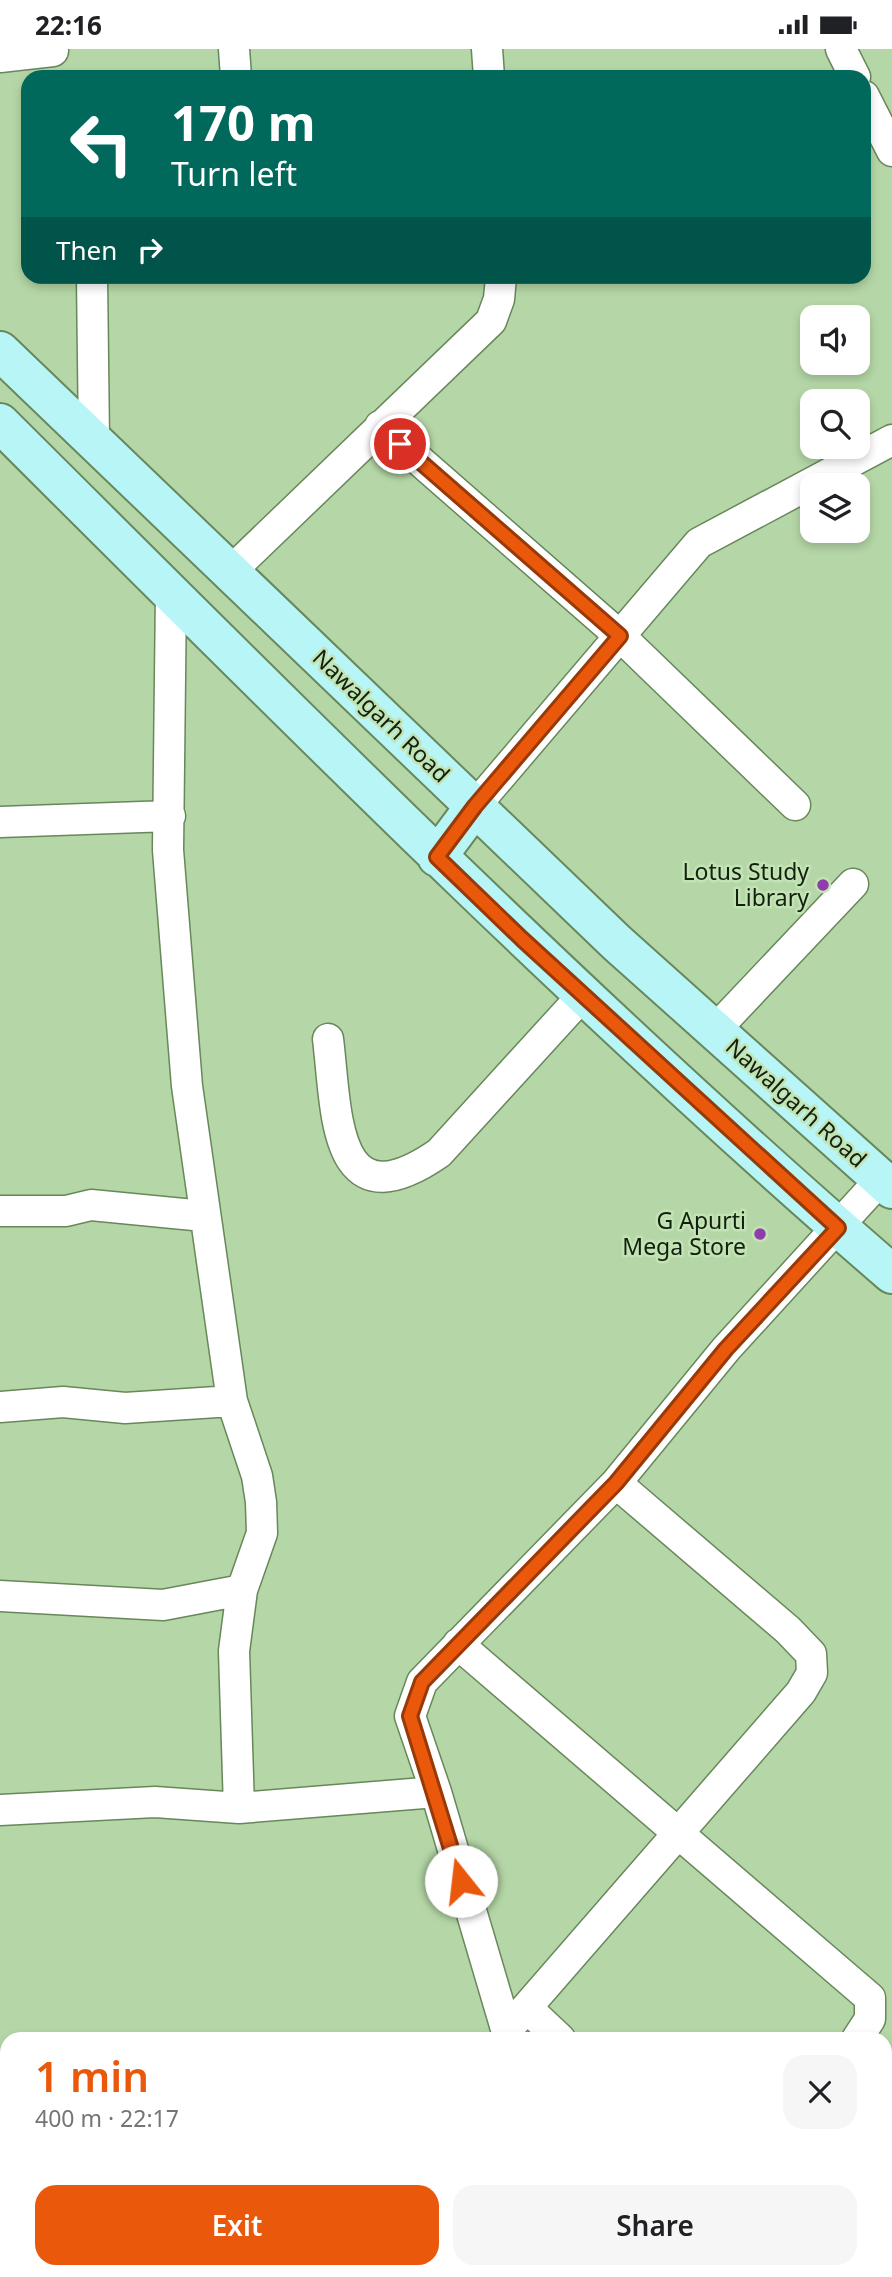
<!DOCTYPE html>
<html lang="en">
<head>
<meta charset="utf-8">
<style>
	body { margin:0; font-family:"Noto Sans",sans-serif; background:#f6f6f6; color:#202124; height:100vh; display:flex; flex-direction:column; font-size:26px; white-space:nowrap }
	* { box-sizing:border-box; margin:0 }
	p { font-size:23px; color:#757577 }
	.icon { flex:none; width:38px; height:38px; fill:none; stroke:currentColor; stroke-width:2; stroke-linecap:round; stroke-linejoin:round }
	.map { position:relative; flex:1; overflow:hidden }
	.panel { position:absolute; left:0px; top:1983px; width:892px; height:247px; display:flex; flex-direction:column; background:#fff; border-radius:21px 21px 0 0; box-shadow:0 4px 10px #0003 }
	.panel>* { flex:none }
	.guide { position:absolute; left:21px; top:21px; width:850px; height:214px; border-radius:21px; box-shadow:0 4px 10px #0003; background:#00695c; color:#fff; overflow:hidden }
	.buttons { position:absolute; left:800px; top:256px; display:grid; gap:14px }
	.buttons a { display:grid; place-items:center; width:70px; height:70px; border-radius:14px; background:#fff; box-shadow:0 4px 10px #0003; font-size:35px }
	.pin { position:absolute; display:grid; place-items:center; width:60px; height:60px; color:#fff; margin:-30px; border:4px solid #fff; border-radius:50%; box-shadow:0 2px 7px #0007 }
	.me { position:absolute; width:77px; margin:-38px; rotate:344deg; stroke-linejoin:round; filter:drop-shadow(0 0 5px #0008) }
	.turn { display:flex; align-items:center; gap:24px; height:147px; padding:0 35px; font-size:32px }
	.turn .icon { width:91px; height:91px; stroke-width:2.5 }
	.turn b { display:block; font-size:49px; line-height:60px }
	.then { display:flex; align-items:center; height:66px; padding:0 35px; background:#0003; gap:14px; font-size:26px }
	.round { display:grid; place-items:center; flex:none; width:74px; height:74px; border-radius:21px; background:#f6f6f6 }
	.overview { display:flex; align-items:center; justify-content:space-between; height:119px; padding:0 35px }
	h1 { font-size:42px; font-weight:600; line-height:52px; color:#ea580c }
	.action { display:flex; gap:14px; margin-top:auto; padding:14px 35px }
	.action a { flex:1; height:80px; border-radius:21px; background:#ea580c; color:#fff; font-size:28px; font-weight:600; line-height:80px; text-align:center }
	.action a+a { background:#f6f6f6; color:#202124 }
	.status { display:flex; justify-content:space-between; align-items:center; height:49px; padding:0 35px; background:#fff; direction:ltr }
	.status svg { height:19px; fill:currentColor }
	.map>svg:first-child { display:block }
	.lines { fill:none; stroke-linecap:round; stroke-linejoin:round }
	.street-casing { stroke:#68875b; stroke-width:33 }
	.secondary-casing { stroke:#68875b; stroke-width:42 }
	.street { stroke:#fff; stroke-width:30 }
	.secondary { stroke:#b7f5f7; stroke-width:38 }
	.route-casing { stroke:#983908; stroke-width:18 }
	.route { stroke:#ea580c; stroke-width:12 }
	.poi-dot { fill:#903dab; stroke:#c2e4b4; stroke-width:2.5 }
	.labels { text-anchor:middle; stroke-width:5; stroke-linejoin:round; paint-order:stroke }
	.street-label { font-size:23px; fill:#14200f; stroke:#c2e4b4 }
	.poi-label { font-size:23px; fill:#14200f; stroke:#c2e4b4; text-anchor:end }
</style>
</head>
<body>
<div class="status"><b>22:16</b><svg viewBox="0 0 49 12"><path d="M0 12V9h3v3zM5 12V6h3v6zM10 12V3h3v9zM15 12V0h3v12zM26 1h20v11H26zM47 4h2v5h-2z"/></svg></div>
<div class="map">
<svg width="892" height="2228" viewBox="0 0 892 2228">
	<rect width="100%" height="100%" fill="#b5d7a7"/>
	<g class="lines">
		<defs>
			<path id="street" d="M234,0L236,28
				M487,0L489,28
				M841,0L855,28
				M0,8L53,2
				M864,47L892,102
				M92,228L94,392
				M380,377L620,587L795,756
				M230,523L491,272L499,250L501,228
				M475,757L699,494L892,391
				M0,773L170,767
				M715,981L853,835
				M328,990C337,1062 332,1178 439,1104L583,946
				M0,1162H66L91,1156L204,1167
				M0,1358L63,1353L125,1359L232,1352
				M0,1547L163,1556L242,1541
				M458,1595L870,1949V1970L857,1990
				M239,1759L436,1743
				M0,1761L155,1753L239,1759L234,1602L242,1541L262,1484L261,1453L257,1427L232,1352L187,1037L168,801L171,543
				M527,1959L560,1990
				M507,1981L801,1643L812,1624L811,1605L788,1581L616,1434
				M509,1990L436,1743L410,1667L422,1633L616,1434L726,1300L881,1130
				M886,2109L892,2114
				M0,2127H7
				M529,2228L530,2222"/>
			<path id="secondary" d="M0,302L617,894L892,1140
				M0,374C291,664 581,956 892,1225
				M437,808L475,757"/>
		</defs>
		<use href="#street" class="street-casing"/>
		<use href="#secondary" class="secondary-casing"/>
		<use href="#street" class="street"/>
		<use href="#secondary" class="secondary"/>
	</g>
	<g class="lines">
		<defs>
			<path id="route" d="M400,395L620,587L475,757L437,808L522,890L838,1179L726,1300L616,1434L422,1633L410,1667L461,1832"/>
		</defs>
		<use href="#route" class="route-casing"/>
		<use href="#route" class="route"/>
	</g>
	<g class="poi-dot">
		<circle cx="823" cy="836" r="7"/>
		<circle cx="760" cy="1185" r="7"/>
	</g>
	<g class="labels">
		<g class="street-label">
			<text transform="translate(381 667) rotate(44)" y="8">Nawalgarh Road</text>
			<text transform="translate(796 1054) rotate(42)" y="8">Nawalgarh Road</text>
		</g>
		<g class="poi-label">
			<text x="809" y="831">Lotus Study<tspan x="809" dy="26">Library</tspan></text>
			<text x="746" y="1180">G Apurti<tspan x="746" dy="26">Mega Store</tspan></text>
		</g>
	</g>
</svg>
<div class="buttons">
<a><svg class="icon" aria-label="sound" viewBox="0 0 24 24"><path d="M4 9h4l5-4v14l-5-4H4zM17 9q2 3 0 6"/></svg></a>
<a><svg class="icon" aria-label="search" viewBox="0 0 24 24"><circle cx="10" cy="10" r="6"/><path d="M15 15l6 6"/></svg></a>
<a><svg class="icon" aria-label="layers" viewBox="0 0 24 24"><path d="M12 4l9 5-9 5-9-5zM3 14l9 5 9-5"/></svg></a>
</div>
<div class="pin" style="left:400px;top:395px;background:#d93025"><svg class="icon" aria-label="arrive" viewBox="0 0 24 24"><path d="M6 21V4h12l-3 4 3 4H6"/></svg></div>
<svg class="me" style="left:461px;top:1832px" viewBox="-20 -20 40 40"><circle r="19" fill="#fff"/><path d="M0-13L10 11 0 6-10 11z" fill="#ea580c"/></svg>
<div class="guide">
<div class="turn"><svg class="icon" aria-label="left" viewBox="0 0 24 24"><path d="M17 20v-9H6M10 6l-5 5 5 5"/></svg><div><b>170 m</b>Turn left</div></div>
<div class="then">Then<svg class="icon" aria-label="right" viewBox="0 0 24 24"><path d="M7 20v-9h11M14 6l5 5-5 5"/></svg></div>
</div>
<section class="panel">
<div class="overview"><div><h1>1 min</h1><p>400 m · 22:17</p></div><a class="round"><svg class="icon" aria-label="close" viewBox="0 0 24 24"><path d="M6 6l12 12M18 6L6 18"/></svg></a></div>
<div class="action"><a>Exit</a><a>Share</a></div>
</section>
</div>
</body>
</html>
